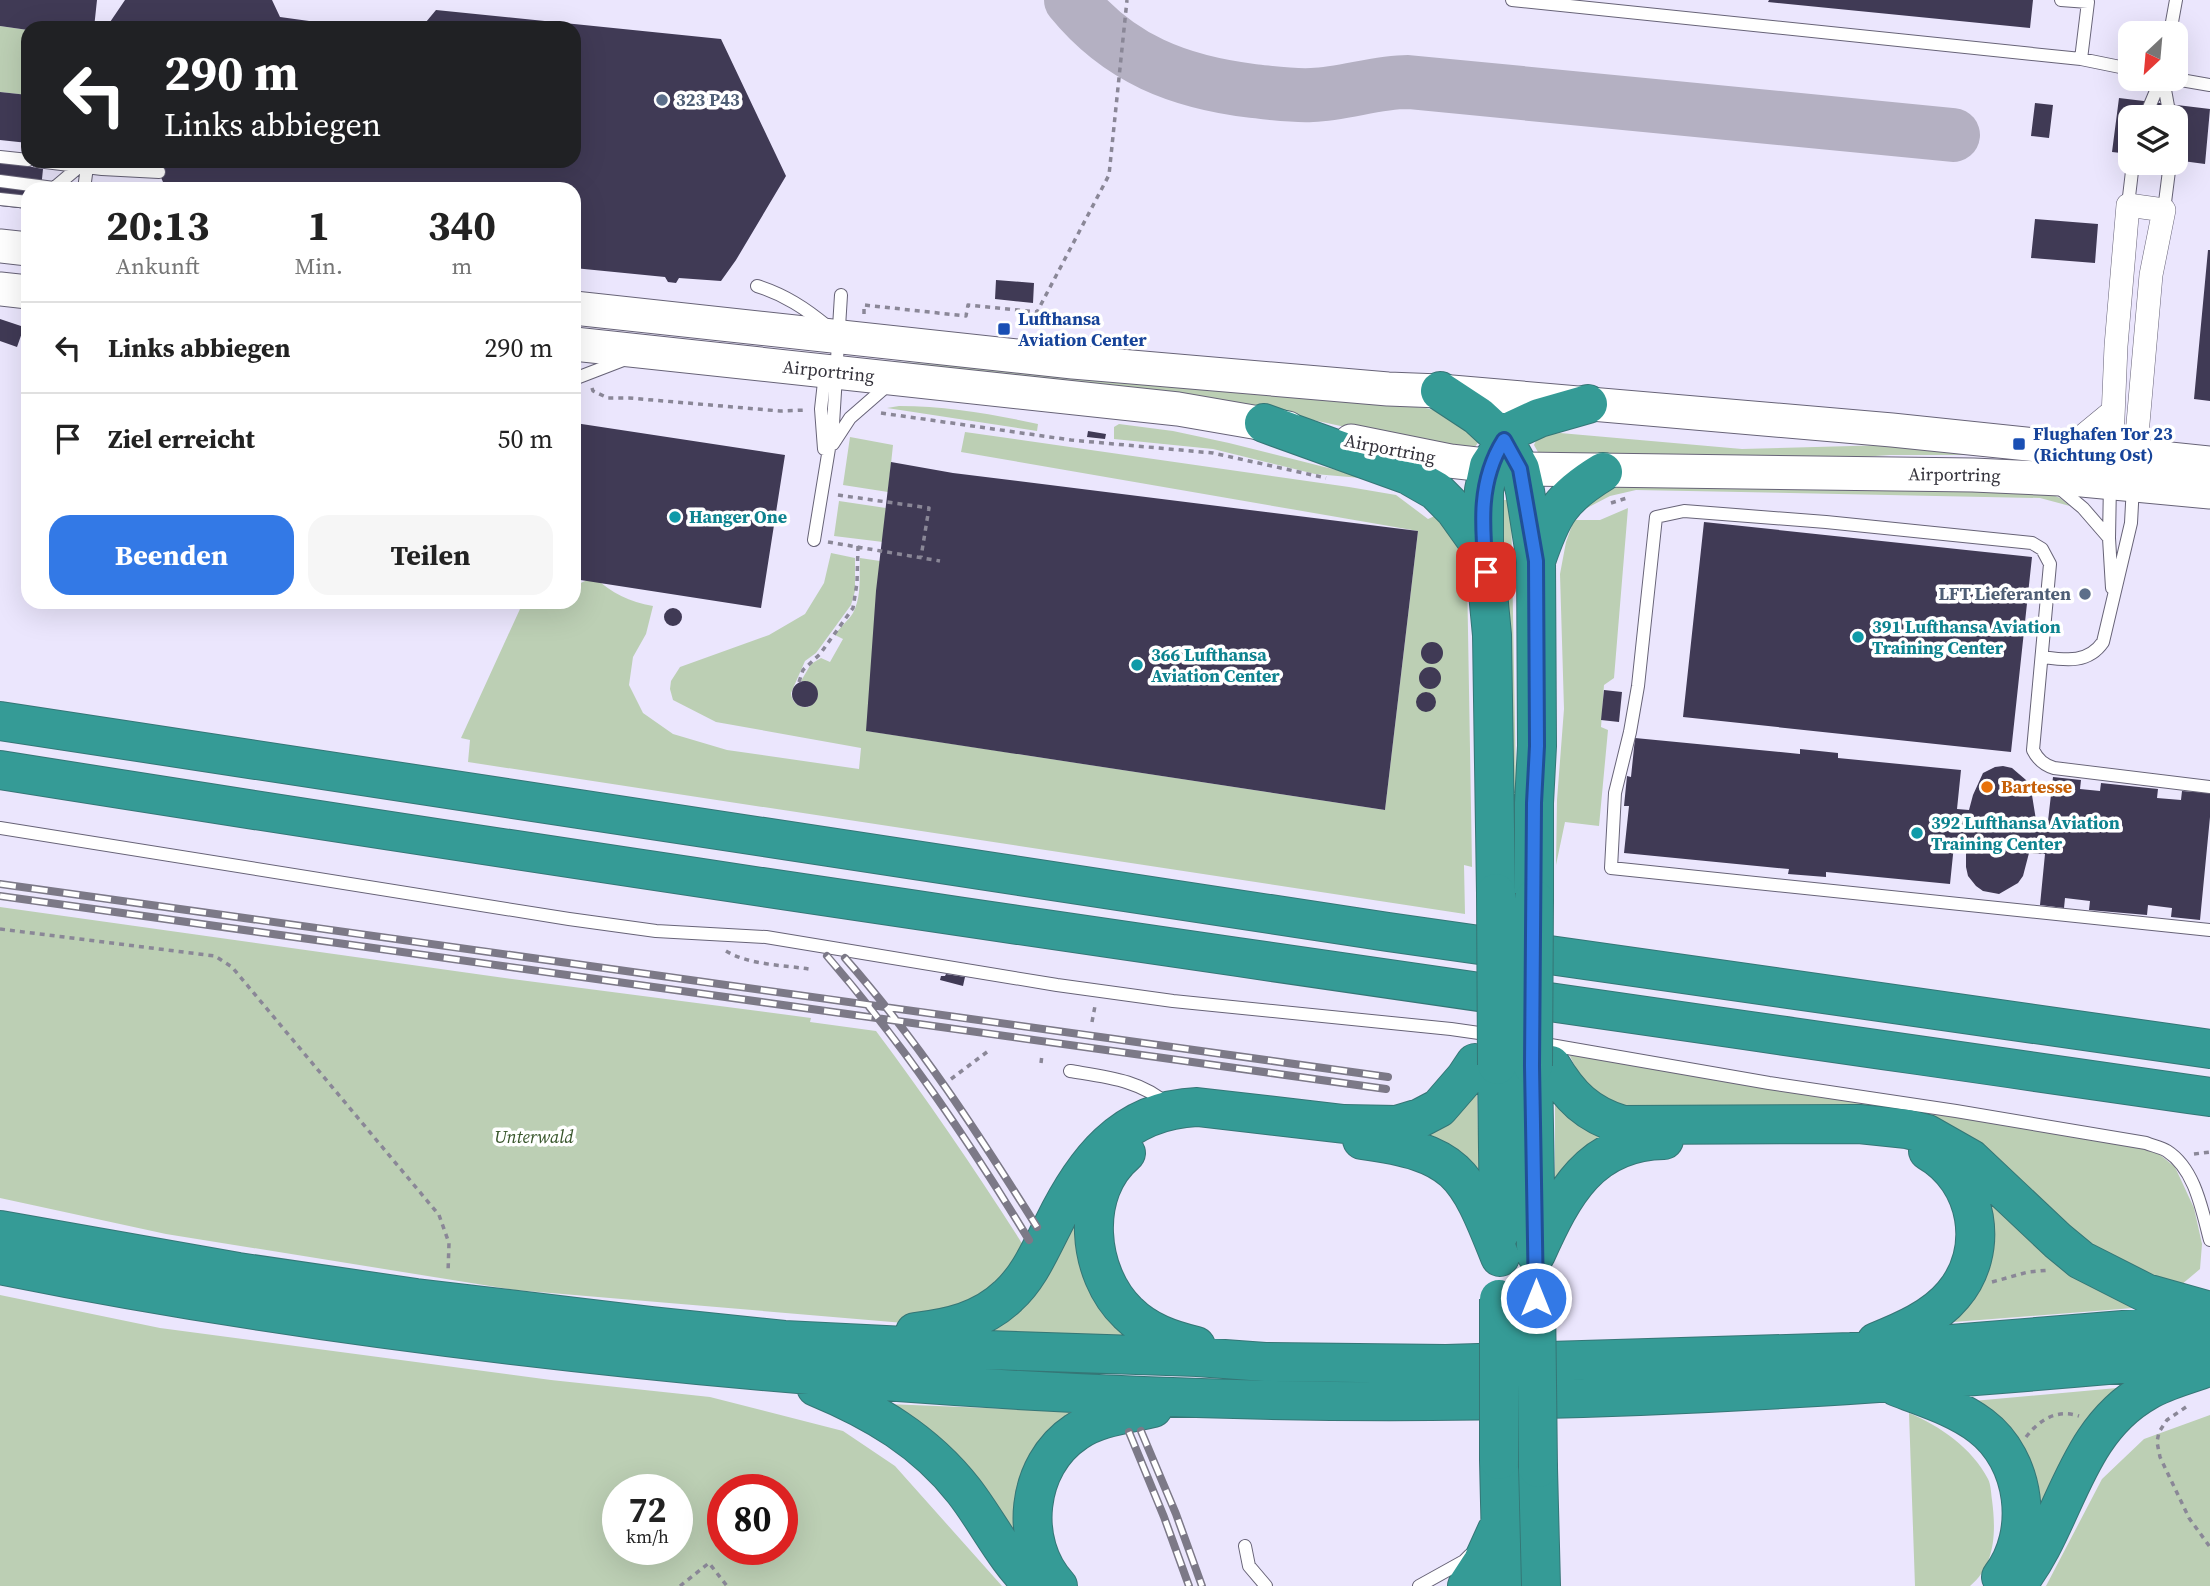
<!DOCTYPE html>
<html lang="de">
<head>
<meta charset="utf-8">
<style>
	body { margin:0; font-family:"Source Serif 4",serif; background:#f6f6f6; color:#222; height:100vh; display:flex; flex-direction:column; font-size:26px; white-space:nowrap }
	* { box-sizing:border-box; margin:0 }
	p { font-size:23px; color:#767676 }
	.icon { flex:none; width:38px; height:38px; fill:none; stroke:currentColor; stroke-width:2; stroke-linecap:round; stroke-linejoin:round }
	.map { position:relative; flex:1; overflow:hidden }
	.side { position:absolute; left:21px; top:182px; width:560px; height:427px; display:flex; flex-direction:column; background:#fff; border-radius:21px; box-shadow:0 7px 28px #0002 }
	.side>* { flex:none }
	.banner { position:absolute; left:21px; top:21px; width:560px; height:147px; border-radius:21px; box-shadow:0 7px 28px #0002; background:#202124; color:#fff; overflow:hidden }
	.needle { width:46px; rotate:206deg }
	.controls { position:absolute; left:2118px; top:21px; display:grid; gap:14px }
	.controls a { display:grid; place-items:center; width:70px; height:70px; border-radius:14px; background:#fff; box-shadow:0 7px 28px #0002; font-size:35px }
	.speed { position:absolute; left:602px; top:1474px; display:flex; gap:14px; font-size:35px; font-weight:700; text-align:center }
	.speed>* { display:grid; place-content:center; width:91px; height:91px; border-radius:50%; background:#fff; box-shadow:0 7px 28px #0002; line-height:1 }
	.speed small { font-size:18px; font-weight:400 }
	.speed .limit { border:10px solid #d22; background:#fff; color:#111 }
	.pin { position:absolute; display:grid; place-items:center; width:60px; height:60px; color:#fff; margin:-30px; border-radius:14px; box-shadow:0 4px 10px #0006 }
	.me { position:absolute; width:77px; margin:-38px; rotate:0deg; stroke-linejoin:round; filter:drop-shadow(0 0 5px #0008) }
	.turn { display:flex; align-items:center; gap:24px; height:147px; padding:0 28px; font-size:32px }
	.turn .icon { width:91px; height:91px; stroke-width:2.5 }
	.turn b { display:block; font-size:49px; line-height:60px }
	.eta { display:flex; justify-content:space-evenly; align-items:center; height:119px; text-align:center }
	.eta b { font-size:42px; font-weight:700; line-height:49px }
	.action { display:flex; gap:14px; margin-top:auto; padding:14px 28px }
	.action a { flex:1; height:80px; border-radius:21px; background:#3379e6; color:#fff; font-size:28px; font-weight:700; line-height:80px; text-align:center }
	.action a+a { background:#f6f6f6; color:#222 }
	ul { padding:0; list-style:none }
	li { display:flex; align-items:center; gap:21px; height:91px; padding:0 28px; border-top:2px solid #e0e0e0 }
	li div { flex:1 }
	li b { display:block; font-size:26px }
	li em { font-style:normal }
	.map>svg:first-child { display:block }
	.green { fill:#bccfb4; fill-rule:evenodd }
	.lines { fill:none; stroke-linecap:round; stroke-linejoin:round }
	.taxiway { stroke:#b4b0c2; stroke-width:54 }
	.building { fill:#403a55 }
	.lane-casing { stroke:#676377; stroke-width:14 }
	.street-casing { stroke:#676377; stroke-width:24 }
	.secondary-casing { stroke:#676377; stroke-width:35 }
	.highway-casing { stroke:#357676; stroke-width:40 }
	.path { stroke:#8a8797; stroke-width:3.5; stroke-dasharray:5 5; stroke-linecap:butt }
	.lane { stroke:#fff; stroke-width:12 }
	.street { stroke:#fff; stroke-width:23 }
	.secondary { stroke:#fff; stroke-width:33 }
	.highway { stroke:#359b96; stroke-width:38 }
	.rail-casing { stroke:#7c7987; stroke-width:8 }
	.rail { stroke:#fff; stroke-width:5; stroke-dasharray:16; stroke-linecap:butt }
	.highway-bridge-casing { stroke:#357676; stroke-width:40; stroke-linecap:butt }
	.highway-bridge { stroke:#359b96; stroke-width:38 }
	.route-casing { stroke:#214f96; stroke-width:18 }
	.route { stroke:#3379e6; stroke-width:12 }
	.service-dot { fill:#5c6f8a; stroke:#fff; stroke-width:2.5 }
	.transit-dot { fill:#1a4fb4; stroke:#fff; stroke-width:2.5 }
	.culture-dot { fill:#0f9aa8; stroke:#fff; stroke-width:2.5 }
	.food-dot { fill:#e8710a; stroke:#fff; stroke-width:2.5 }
	.labels { text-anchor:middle; stroke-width:7; stroke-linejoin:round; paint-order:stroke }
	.service-label { font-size:18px; font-weight:bold; fill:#4e5e75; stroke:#fff; text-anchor:start }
	.transit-label { font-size:18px; font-weight:bold; fill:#164399; stroke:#fff; text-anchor:start }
	.street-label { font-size:18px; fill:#34323b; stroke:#fff }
	.culture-label { font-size:18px; font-weight:bold; fill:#0d838f; stroke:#fff; text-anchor:start }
	.food-label { font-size:18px; font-weight:bold; fill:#c56008; stroke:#fff; text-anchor:start }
	.park-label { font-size:18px; font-style:italic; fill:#365429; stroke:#fff }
</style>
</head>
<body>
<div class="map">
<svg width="2210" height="1586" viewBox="0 0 2210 1586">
	<rect width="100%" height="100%" fill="#ebe6fd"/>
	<path class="green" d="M0,26L28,30V95L0,92Z
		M867,359L1296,394L1426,408L1443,413L1482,437L1470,454L1313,420L865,362Z
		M899,406C947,406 991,414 1038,424L1037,431L887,408Z
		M1119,424L1173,431L1229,443L1372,479L1315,474L1213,449L1114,439V427Z
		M965,432L1349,487L1396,495L1428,519L1439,514L1462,553L1467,572L1472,867L1464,865L1465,914L468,762L470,740L461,738L520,609L535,602H574V586L594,577C612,593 629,602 653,606L646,634L633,657L629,685L643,713L673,734L727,750L859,769L861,748L716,722L673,700L670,689L671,681L680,667L769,635L805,614L824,583L831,553L855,558V591L851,605L816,653L805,661L791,693C792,703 799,708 809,707L818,697L814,684L801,681L811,664L821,658L830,662L843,639L835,635C840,627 848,621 853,613C862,596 859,576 860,558L880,561L867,731L1385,810L1418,531L961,452Z
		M1560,433L1742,449L1890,445L2078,465L1968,455H1890L1803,461L1539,454L1534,445C1539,433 1549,434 1560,433Z
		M850,437L893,445L888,492L843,485Z
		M1623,485L2048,493L2060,498L2070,506L2040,498L1636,490L1610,496L1585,509L1580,508L1603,492Z
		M1494,500H1511L1518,898L1508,896Z
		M839,501L886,508L883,542L834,536Z
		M1628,508L1614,678L1604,685L1601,727L1608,730L1599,826L1565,822L1556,865L1557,800L1564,709L1560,574L1566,542L1574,520H1600Z
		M0,907L512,979L811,1018L810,1022L876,1031C929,1102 978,1174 1025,1248L987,1299L904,1323L515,1290L166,1234L0,1198Z
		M1569,1054L2138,1147L2159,1154L2175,1167L2194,1208L2202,1244L2200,1269L2181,1285L2105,1261L1977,1147L1648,1117L1590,1097Z
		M1477,1087L1479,1181L1413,1134Z
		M1555,1092L1614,1132L1555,1195Z
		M1970,1179L2159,1306L1941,1323Z
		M1088,1207L1143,1338L975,1331L1047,1260Z
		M0,1295L160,1328L551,1380L710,1397L843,1431L895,1466L1002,1586H0ZM618,1489H677V1549H618ZM723,1489H782V1549H723Z
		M2139,1386L2029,1534L1962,1402Z
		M887,1404L1087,1412L1024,1542Z
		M1909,1413C1940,1426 1972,1448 1988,1479C1991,1485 1991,1493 1992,1500C1996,1531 1996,1564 1970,1586H1915Z
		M2210,1415V1586H2046L2102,1479L2144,1439Z"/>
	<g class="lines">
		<path class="taxiway" d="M1071,0C1119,59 1179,82 1253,91C1273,93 1292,96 1312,95C1345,94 1375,82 1408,82L1953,135"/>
	</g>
	<path class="building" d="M0,0H97L94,28L28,30L0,26Z
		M125,0H272L280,17L360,28H106Z
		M1769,0H2033L2030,28L1768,2Z
		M436,10L721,39L786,176L736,260L721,281L679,278L676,283L668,282L665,277L574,268V189H166L154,161H574V28H421Z
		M0,92L28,95V143L0,140Z
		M2119,98L2210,109L2205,164L2175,160V117H2130V154L2112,152Z
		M2035,103L2053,105L2049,138L2031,136Z
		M0,161L43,169L41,189H28V209L0,206Z
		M2035,219L2098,224L2095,263L2031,258Z
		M2208,250H2210V401L2194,399Z
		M996,280L1034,283L1033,303L995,299Z
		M0,319L24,327L17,347L0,341Z
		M575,423L785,455L761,608L574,579Z
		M1088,431L1106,434L1105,439L1087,437Z
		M891,462L953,473L1418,531L1385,810L866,731L876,591Z
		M1704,522L2032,557L2011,752L1683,717Z
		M664 617a9 9 0 1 1 18 0a9 9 0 1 1-18 0Z
		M1421 653a11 11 0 1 1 22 0a11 11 0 1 1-22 0Z
		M1419 678a11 11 0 1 1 22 0a11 11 0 1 1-22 0Z
		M792 694a13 13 0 1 1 26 0a13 13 0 1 1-26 0Z
		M1604,690L1622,692L1619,722L1601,720Z
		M1416 702a10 10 0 1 1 20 0a10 10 0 1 1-20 0Z
		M1635,738L1800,754V749L1838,753V758L1961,770L1957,809L1969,810L1973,795L1983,773L1995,767L2003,766L2012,768L2026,780L2031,789L2036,820L2048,821L2053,777L2081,780L2080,789L2100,791L2101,783L2158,789L2157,798L2181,800L2182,791L2210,793V817L2200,920L2171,917L2172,908L2148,905L2147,915L2089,910L2090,901L2065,898L2064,908L2040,905L2045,854L2029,853L2023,876L2018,883L1999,894L1983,891L1976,886L1968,876L1966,867V847L1954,845L1950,884L1826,872V877L1788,874L1789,869L1624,853L1629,806H1624L1627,776L1631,777Z
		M946,974L965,977L963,986L940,980L941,976H945Z"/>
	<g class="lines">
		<defs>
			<path id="lane" d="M1512,0L2081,59L2130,69
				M2061,0L2088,2L2081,59
				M2170,33L2176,0
				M2163,79L2170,117
				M2175,79L2210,85
				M2145,117L2161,79
				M0,157L28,160
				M37,161L102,169L159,172
				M0,181L54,188L80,166
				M84,189L87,167
				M0,199L28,202
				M2128,205L2133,163
				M2164,210L2170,163
				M757,286C785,295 805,308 828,327
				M574,379L626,359
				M833,444L850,418L889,384
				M824,449L821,409L825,373
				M2110,483L2109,538L2112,588
				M2058,487L2083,508L2109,538
				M814,540L833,424L841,295
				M2042,657C2065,660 2088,664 2103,642L2131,523L2133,485
				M2210,787L2054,768C2044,765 2038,760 2033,750L2050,564L2042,549L2032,543L1826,522L1684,511L1656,517L1638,686L1630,732L1615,793L1611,868L2210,930
				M0,828L569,919L656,931L766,937L1057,985L1173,1001L1451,1029L1493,1035
				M1539,1043L1769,1083L1956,1111L2146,1143C2153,1146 2161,1147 2167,1151C2195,1169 2202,1210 2210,1240
				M1070,1071C1106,1077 1141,1080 1168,1105
				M1245,1546L1249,1566L1266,1586
				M1419,1586L1464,1561L1470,1555"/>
			<path id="street" d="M2067,449L2113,411
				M2111,465L2116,346L2128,205L2164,210L2151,275L2134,469"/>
			<g id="secondary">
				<path d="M0,246L28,249"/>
				<path d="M0,289L28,292"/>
				<path d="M574,308L1073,362L1388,389L1440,391L1892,430L2210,463"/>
				<path id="s1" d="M574,344L1178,409L1288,428"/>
				<path id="s2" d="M1351,441L1450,461L1520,469L1973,475L2082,480L2210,492"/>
			</g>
			<path id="highway" d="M1440,391L1478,416L1504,440L1520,469L1525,491L1536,561L1537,746L1534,803V899
				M1264,423L1408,475L1436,491L1454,509L1484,551
				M1536,561C1552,514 1560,498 1603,472
				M0,721L1388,932L2210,1049
				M0,770C736,887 1473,991 2210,1097
				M1496,893L1492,635L1484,551V490L1489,466L1513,430L1539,418L1588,404
				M1497,1065L1499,1234
				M1551,1065C1569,1096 1588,1115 1623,1125L1859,1124L1907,1129L1927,1134L1971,1159L2058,1241L2081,1260L2146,1293L2210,1311
				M1533,1066L1536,1246
				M1362,1140C1457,1153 1466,1171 1500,1257
				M1126,1153C1079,1192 1087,1274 1128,1313C1147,1332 1171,1340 1196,1346
				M0,1230L238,1272L416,1298L652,1326L784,1340L987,1350L1197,1357L1265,1362L1446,1364L1851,1352L2210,1323
				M1536,1254C1563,1194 1590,1141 1664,1140
				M0,1265C208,1307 418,1336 629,1358C895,1386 1163,1403 1431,1401C1691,1399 1951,1380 2210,1356
				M915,1332C949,1328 982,1321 1008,1296C1029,1277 1040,1250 1053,1225C1083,1163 1122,1110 1197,1107L1344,1124L1397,1125L1420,1118L1439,1108L1465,1078L1475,1063
				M1876,1342C1903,1331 1934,1318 1953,1295C1991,1251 1979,1180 1928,1151
				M816,1387C874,1411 925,1441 964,1491C988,1522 1005,1559 1034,1586
				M1897,1387C1925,1398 1956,1407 1981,1426C2026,1460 2035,1533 2001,1577
				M1499,1460L1502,1586
				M1538,1468L1541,1586
				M1058,1586C1018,1543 1026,1465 1076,1432C1097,1417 1128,1414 1153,1408
				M1467,1586L1482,1563L1497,1530
				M2016,1586C2066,1525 2072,1433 2147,1391C2164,1381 2184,1376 2203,1369"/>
		</defs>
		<use href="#lane" class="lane-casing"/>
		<use href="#street" class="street-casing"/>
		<use href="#secondary" class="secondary-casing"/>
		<use href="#highway" class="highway-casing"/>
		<path class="path" d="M864,314V305L966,316L968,305L1037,312L1109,175L1127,0
			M592,388L593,391L608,398H629L780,411L807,410
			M881,413L1071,440L1213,453L1326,478
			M838,495L929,508L921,557
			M1611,503L1627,498
			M828,542L940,561
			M799,682L803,670L820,654L853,608L857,583L858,546
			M0,929L215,956L232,967L439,1215L449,1243L448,1273
			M726,951C749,965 783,965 809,969
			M1092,1022L1095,1006
			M1041,1063L1042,1055
			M951,1079L987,1052
			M2194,1154L2210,1152
			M1992,1282L2028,1272L2050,1270
			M2186,1407L2167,1420L2159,1432L2157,1442L2160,1457L2189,1518L2210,1547
			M2026,1437C2040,1419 2057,1409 2079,1416
			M680,1586L709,1563L727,1586"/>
		<use href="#lane" class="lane"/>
		<use href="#street" class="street"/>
		<use href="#secondary" class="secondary"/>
		<use href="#highway" class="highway"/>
		<defs>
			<path id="rail" d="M0,884L1388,1077
				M0,896L1386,1089
				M827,956C904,1045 968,1140 1029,1240
				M845,958C918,1041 978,1133 1037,1227
				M1141,1431L1176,1514L1202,1586
				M1129,1432L1164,1517L1189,1586"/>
		</defs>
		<use href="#rail" class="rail-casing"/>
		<use href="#rail" class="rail"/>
		<defs>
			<path id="highway-bridge" d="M1496,893L1497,1065
				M1533,1066L1534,899
				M1536,1298L1538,1468
				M1499,1460V1299"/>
		</defs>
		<use href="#highway-bridge" class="highway-bridge-casing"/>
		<use href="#highway-bridge" class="highway-bridge"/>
	</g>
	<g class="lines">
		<defs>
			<path id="route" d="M1486,572C1482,525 1478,481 1504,440L1520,469L1536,561L1537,746L1534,803L1532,1066L1536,1298"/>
		</defs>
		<use href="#route" class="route-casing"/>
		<use href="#route" class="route"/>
	</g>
	<g class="service-dot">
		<circle cx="662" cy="100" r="7"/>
		<circle cx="2085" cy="594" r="7"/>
	</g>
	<g class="transit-dot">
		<rect x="997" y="322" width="14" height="14" rx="3.5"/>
		<rect x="2012" y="437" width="14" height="14" rx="3.5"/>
	</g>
	<g class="culture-dot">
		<circle cx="675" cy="517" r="7"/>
		<circle cx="1858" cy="637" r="7"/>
		<circle cx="1137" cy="665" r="7"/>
		<circle cx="1917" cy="833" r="7"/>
	</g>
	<circle class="food-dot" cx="1987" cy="787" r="7"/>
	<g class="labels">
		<g class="service-label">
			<text x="676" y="106">323 P43</text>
			<text x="2071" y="600" text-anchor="end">LFT Lieferanten</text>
		</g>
		<g class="transit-label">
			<text x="1018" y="325">Lufthansa<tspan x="1018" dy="21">Aviation Center</tspan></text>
			<text x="2033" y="440">Flughafen Tor 23<tspan x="2033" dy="21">(Richtung Ost)</tspan></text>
		</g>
		<g class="street-label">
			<text dy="6" stroke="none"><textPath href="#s1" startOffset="256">Airportring</textPath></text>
			<text transform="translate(1390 449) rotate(11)" y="6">Airportring</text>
			<text dy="6" stroke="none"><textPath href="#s2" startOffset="606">Airportring</textPath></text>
		</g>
		<g class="culture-label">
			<text x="689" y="523">Hanger One</text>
			<text x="1872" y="633">391 Lufthansa Aviation<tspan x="1872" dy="21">Training Center</tspan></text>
			<text x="1151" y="661">366 Lufthansa<tspan x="1151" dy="21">Aviation Center</tspan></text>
			<text x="1931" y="829">392 Lufthansa Aviation<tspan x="1931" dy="21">Training Center</tspan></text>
		</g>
		<g class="food-label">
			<text x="2001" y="793">Bartesse</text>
		</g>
		<g class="park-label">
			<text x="534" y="1143">Unterwald</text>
		</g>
	</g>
</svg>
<div class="controls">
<a><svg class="needle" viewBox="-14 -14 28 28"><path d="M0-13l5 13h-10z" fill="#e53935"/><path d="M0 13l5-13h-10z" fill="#767676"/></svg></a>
<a><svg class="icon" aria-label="layers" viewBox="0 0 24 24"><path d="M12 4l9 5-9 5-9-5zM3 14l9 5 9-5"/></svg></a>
</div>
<div class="speed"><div>72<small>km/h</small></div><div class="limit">80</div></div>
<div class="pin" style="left:1486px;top:572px;background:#d93025"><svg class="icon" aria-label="arrive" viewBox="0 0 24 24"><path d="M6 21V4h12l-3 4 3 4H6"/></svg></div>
<svg class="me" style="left:1536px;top:1298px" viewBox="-20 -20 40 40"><circle r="17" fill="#3379e6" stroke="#fff" stroke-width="3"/><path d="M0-11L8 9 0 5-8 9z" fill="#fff"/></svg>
<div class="banner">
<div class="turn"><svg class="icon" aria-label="left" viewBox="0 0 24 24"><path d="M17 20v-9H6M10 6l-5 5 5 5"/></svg><div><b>290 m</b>Links abbiegen</div></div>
</div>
<section class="side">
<div class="eta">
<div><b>20:13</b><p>Ankunft</p></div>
<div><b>1</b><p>Min.</p></div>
<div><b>340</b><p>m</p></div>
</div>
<ul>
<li><svg class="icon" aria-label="left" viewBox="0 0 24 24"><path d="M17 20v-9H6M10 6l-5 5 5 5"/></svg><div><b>Links abbiegen</b></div><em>290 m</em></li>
<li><svg class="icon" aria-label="arrive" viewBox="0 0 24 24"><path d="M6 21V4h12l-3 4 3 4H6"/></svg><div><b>Ziel erreicht</b></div><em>50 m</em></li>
</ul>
<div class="action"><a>Beenden</a><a>Teilen</a></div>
</section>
</div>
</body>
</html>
